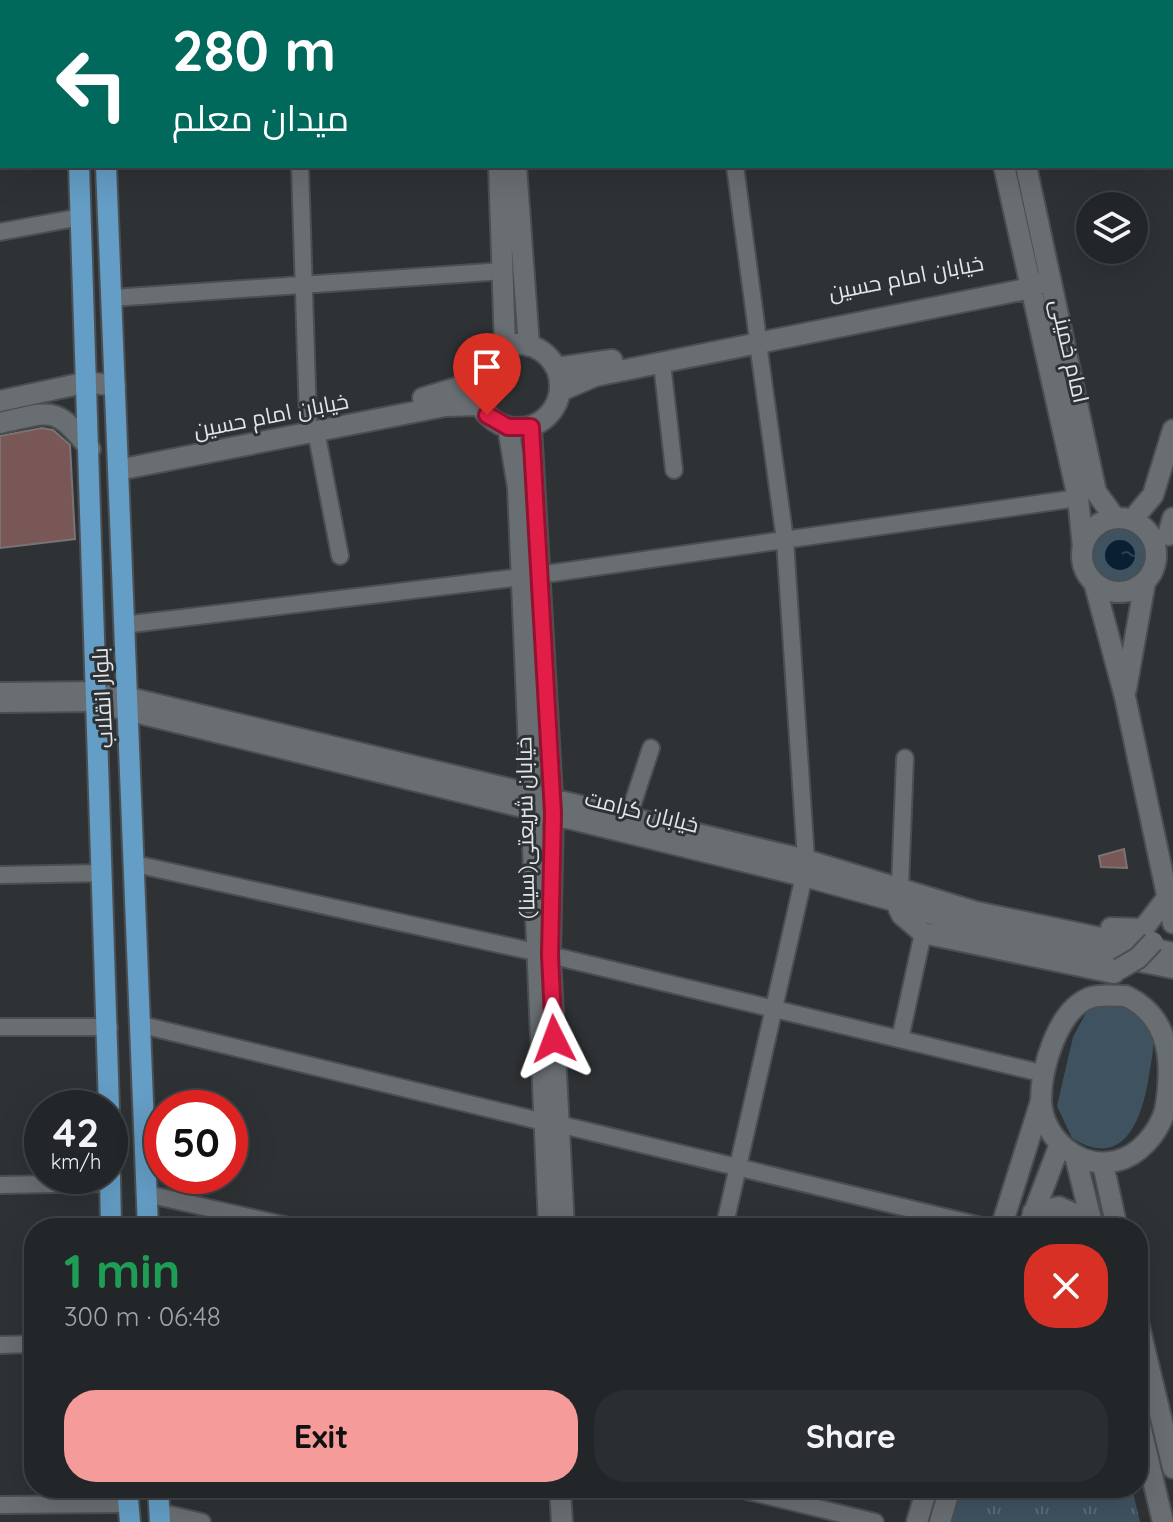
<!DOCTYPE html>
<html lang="en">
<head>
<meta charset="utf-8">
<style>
	body { margin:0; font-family:Quicksand,Cairo,sans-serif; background:#2a2e30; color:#f1f3f6; height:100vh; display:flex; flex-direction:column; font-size:30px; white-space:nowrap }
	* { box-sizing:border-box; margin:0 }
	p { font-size:26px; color:#a2a5a8 }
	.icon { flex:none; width:44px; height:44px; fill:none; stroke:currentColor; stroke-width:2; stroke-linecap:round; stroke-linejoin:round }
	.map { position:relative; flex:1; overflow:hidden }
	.sheet { position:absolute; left:24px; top:1218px; width:1124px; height:280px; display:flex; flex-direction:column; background:#222628; border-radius:32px; box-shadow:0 8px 32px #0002,0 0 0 2px #3f4345 }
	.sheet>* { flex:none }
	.banner { position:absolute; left:0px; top:0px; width:1174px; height:168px; box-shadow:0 8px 32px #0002,0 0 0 2px #3f4345; background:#00695c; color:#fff; overflow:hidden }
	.buttons { position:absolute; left:1076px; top:192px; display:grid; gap:16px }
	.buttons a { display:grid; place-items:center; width:72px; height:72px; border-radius:50%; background:#222628; box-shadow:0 8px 32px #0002,0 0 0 2px #3f4345; font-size:40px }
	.speed { position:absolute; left:24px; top:1090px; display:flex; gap:16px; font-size:40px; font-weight:700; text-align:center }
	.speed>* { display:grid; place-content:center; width:104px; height:104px; border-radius:50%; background:#222628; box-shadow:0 8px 32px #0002,0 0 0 2px #3f4345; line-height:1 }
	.speed small { font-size:20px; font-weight:400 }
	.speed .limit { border:12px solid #d22; background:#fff; color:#111 }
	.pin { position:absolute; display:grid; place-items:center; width:68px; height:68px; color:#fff; margin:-82px -34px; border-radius:50% 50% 50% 0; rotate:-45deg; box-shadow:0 0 8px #0007 }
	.pin .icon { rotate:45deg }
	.me { position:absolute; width:88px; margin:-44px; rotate:357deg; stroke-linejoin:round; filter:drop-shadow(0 0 6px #0008) }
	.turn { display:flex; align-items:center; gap:28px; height:168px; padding:0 40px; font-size:36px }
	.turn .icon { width:104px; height:104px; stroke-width:2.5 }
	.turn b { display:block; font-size:56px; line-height:68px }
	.round { display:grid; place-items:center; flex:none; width:84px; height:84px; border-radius:32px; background:#2a2e30 }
	.headline { display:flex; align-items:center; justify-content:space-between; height:136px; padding:0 40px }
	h1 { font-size:48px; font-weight:700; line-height:60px; color:#1e9e55 }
	.cta { display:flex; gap:16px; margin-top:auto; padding:16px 40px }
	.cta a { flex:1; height:92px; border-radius:32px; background:#f59b99; color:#111; font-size:32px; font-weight:700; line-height:92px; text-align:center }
	.cta a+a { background:#2a2e30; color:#f1f3f6 }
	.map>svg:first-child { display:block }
	.grass { fill:#3f5260 }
	.park { fill:url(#park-tufts) }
	.water { fill:url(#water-ripples) }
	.building { fill:#785756; stroke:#7a7373; stroke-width:2 }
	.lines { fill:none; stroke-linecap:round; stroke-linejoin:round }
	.street-casing { stroke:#4b4f52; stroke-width:20 }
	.secondary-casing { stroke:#4b4f52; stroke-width:24 }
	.primary-casing { stroke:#4b4f52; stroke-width:24 }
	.street { stroke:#696e72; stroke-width:16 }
	.secondary { stroke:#696e72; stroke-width:20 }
	.primary { stroke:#649dc5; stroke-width:20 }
	.secondary-bridge-casing { stroke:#4b4f52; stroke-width:24; stroke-linecap:butt }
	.secondary-bridge { stroke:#696e72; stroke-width:20 }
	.route-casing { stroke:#92132f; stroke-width:20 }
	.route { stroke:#e11d48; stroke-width:14 }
	.labels { text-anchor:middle; stroke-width:6; stroke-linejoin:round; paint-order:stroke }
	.street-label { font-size:22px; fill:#e3e6e8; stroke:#2e3235 }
</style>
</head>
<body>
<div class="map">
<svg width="1173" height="1522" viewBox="0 0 1173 1522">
	<defs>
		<pattern id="park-tufts" width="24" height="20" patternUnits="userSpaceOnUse" patternTransform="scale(2)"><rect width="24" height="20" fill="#3f5260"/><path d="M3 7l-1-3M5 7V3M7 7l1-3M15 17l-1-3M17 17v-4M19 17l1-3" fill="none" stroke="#5b6b77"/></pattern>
		<pattern id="water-ripples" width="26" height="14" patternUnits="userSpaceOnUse" patternTransform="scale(2)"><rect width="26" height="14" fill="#082031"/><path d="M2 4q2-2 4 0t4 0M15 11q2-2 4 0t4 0" fill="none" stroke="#2c404f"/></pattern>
	</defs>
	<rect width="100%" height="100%" fill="#2e3235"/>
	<path class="grass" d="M1092 554a28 28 0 1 1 56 0a28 28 0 1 1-56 0Z
		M1110,1002L1138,1009C1142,1016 1149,1023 1151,1030C1156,1043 1151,1062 1149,1075C1143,1116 1125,1172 1072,1138L1057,1106L1073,1037L1087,1011L1096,1005Z"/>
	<path class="park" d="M956,1488H1132L1140,1522H946Z"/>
	<path class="water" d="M1105 555a15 15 0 1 1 30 0a15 15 0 1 1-30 0Z"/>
	<path class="building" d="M42,428L53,430L70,445L75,539L0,548V436Z
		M1124,849L1127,868L1101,867L1099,856Z"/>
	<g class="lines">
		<defs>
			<path id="street" d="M295,0V2
				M714,0V2
				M110,2L111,0
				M0,80L2,79
				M300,166L308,420
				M735,166L757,332
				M0,232L81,217
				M112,298L503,271
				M758,343L785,540L806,860
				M662,363L674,470
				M316,431L340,556
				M539,575L1078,498
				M123,625L521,577
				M0,691L97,690
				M0,704L98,703
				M628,818L651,748
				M135,864L535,952
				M0,875L103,873
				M900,886L905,758
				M550,955L1045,1074
				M142,1025L544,1122
				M0,1027H109
				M900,1039L923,933
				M558,1124L990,1228
				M0,1185L110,1183
				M147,1194L297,1228
				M724,1228L804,876
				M0,1345L34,1344
				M735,1488L875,1522
				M0,1505L129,1504
				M159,1512L202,1522"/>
			<path id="secondary" d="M506,0V2
				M966,0L967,2
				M990,0V2
				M499,166L505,346
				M516,166L529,346
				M1004,166L1078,498L1083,547
				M1026,166L1096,492L1115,518
				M476 386a42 42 0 1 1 84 0a42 42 0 1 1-84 0Z
				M556,368L612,360
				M560,391L595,376L1031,288L1050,278
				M423,398L476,382
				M0,401L88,382L115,386
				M0,423C51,412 55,404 90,449
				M508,427L518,487L549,1228
				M531,427L553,813L550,955L564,1228
				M118,470L445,406L480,405
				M1082 555a37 37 0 1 1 74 0a37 37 0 1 1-74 0Z
				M1132,520L1153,495L1173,430
				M1168,535L1173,518
				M1094,582L1125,697L1173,923
				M1126,689L1145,582
				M113,694L806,860L976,912L1173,953
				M98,703L804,876L895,901L970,927L1173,968
				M895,901L902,915L923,933L1114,973
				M1111,928L1143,929L1167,898
				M1126,996C1172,1018 1173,1065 1165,1111C1158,1133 1139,1156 1116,1161C1079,1170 1042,1138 1041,1100C1041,1069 1057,1011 1089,998C1100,994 1115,996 1126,996Z
				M1076,1159L1093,1228
				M1103,1164L1117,1228
				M1033,1212L1059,1207L1092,1222
				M1001,1228L1041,1101
				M1028,1228L1060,1144
				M1138,1322L1173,1468
				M1138,1417L1163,1522
				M560,1488L562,1522
				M917,1522L927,1488
				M940,1522L950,1488"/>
			<path id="primary" d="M72,0V2
				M99,0V2
				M79,166L109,1108
				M106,166L148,1228
				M110,1176L111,1228
				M127,1488L130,1522
				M158,1488L160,1522"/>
		</defs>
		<use href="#street" class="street-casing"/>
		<use href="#secondary" class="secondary-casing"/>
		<use href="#primary" class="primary-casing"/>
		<use href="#street" class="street"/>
		<use href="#secondary" class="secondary"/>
		<use href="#primary" class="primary"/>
		<defs>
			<path id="secondary-bridge" d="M1119,969L1138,958L1153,942"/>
		</defs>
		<use href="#secondary-bridge" class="secondary-bridge-casing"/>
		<use href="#secondary-bridge" class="secondary-bridge"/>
	</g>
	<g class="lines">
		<defs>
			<path id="route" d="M487,415L508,427H531L553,813L550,955L554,1039"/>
		</defs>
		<use href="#route" class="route-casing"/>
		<use href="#route" class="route"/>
	</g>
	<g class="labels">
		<g class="street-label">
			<text transform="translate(906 277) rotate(-11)" y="8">خیابان امام حسین</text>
			<text transform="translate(1070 351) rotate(77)" y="8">امام خمینی</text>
			<text transform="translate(271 415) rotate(-11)" y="8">خیابان امام حسین</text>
			<text transform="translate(102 698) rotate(-93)" y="8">بلوار انقلاب</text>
			<text transform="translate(642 811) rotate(14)" y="8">خیابان کرامت</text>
			<text transform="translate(525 828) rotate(-91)" y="8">خیابان شریعتی(سینا)</text>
		</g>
	</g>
</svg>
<div class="buttons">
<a><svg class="icon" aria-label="layers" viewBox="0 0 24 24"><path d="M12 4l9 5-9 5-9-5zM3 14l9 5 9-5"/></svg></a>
</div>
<div class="speed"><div>42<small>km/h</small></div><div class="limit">50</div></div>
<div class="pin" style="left:487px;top:415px;background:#d93025"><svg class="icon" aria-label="arrive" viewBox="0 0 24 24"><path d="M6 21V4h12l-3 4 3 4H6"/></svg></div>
<svg class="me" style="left:554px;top:1039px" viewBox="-20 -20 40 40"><path d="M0-17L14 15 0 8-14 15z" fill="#e11d48" stroke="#fff" stroke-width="4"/></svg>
<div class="banner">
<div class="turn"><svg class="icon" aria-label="left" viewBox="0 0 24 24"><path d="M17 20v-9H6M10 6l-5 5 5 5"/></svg><div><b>280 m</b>میدان معلم</div></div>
</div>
<section class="sheet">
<div class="headline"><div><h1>1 min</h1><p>300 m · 06:48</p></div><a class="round" style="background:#d93025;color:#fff"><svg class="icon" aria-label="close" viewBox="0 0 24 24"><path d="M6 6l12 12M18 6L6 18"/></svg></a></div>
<div class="cta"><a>Exit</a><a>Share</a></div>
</section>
</div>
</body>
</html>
